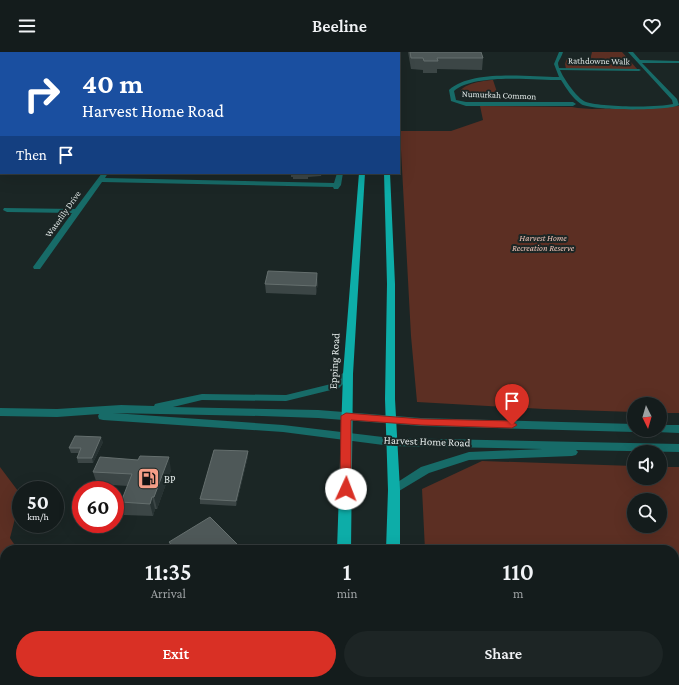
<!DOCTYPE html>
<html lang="en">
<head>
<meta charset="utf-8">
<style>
	body { margin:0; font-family:"Crimson Pro",serif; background:#1d2525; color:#f1f3f6; height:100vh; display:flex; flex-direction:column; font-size:15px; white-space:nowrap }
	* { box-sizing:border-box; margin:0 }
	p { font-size:13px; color:#9da1a3 }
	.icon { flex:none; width:22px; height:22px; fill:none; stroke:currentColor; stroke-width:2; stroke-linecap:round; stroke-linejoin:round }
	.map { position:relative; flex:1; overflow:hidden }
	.panel { position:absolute; left:0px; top:493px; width:679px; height:140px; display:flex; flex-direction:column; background:#141c1c; border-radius:16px 16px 0 0; box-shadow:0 4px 16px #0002,0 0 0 1px #333a3b }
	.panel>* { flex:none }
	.banner { position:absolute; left:0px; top:0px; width:400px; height:122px; box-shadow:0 4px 16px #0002,0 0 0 1px #333a3b; background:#1a4fa0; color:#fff; overflow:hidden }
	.needle { width:26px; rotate:175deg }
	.controls { position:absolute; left:627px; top:345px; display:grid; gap:8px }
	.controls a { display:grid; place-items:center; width:40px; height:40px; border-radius:50%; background:#141c1c; box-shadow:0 4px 16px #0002,0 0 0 1px #333a3b; font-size:20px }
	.speed { position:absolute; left:12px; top:429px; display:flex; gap:8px; font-size:20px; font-weight:700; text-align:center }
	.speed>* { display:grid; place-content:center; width:52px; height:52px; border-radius:50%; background:#141c1c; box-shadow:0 4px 16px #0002,0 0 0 1px #333a3b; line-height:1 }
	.speed small { font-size:10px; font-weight:400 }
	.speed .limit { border:6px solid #d22; background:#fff; color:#111 }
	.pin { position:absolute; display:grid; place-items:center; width:34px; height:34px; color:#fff; margin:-41px -17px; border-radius:50% 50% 50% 0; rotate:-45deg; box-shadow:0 0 4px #0007 }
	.pin .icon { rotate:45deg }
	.me { position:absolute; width:44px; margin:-22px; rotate:2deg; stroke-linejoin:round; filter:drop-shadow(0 0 3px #0008) }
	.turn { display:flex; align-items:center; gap:14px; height:84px; padding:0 16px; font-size:18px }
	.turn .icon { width:52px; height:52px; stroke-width:2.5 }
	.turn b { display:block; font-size:28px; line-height:34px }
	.then { display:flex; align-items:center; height:38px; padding:0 16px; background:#0003; gap:8px; font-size:15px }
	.eta { display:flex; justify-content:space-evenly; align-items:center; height:68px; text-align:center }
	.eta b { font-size:24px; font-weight:600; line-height:28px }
	.cta { display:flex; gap:8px; margin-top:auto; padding:8px 16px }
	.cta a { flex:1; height:46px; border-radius:24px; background:#d93025; color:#fff; font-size:16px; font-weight:600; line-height:46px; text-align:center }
	.cta a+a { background:#1d2525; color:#f1f3f6 }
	header { display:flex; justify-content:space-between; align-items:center; height:52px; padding:0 16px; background:#141c1c; font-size:18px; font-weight:600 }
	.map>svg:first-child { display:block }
	.green { fill:#5c2f23; fill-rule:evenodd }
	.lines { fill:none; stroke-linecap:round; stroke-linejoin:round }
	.pedestrian { fill:#176b68; fill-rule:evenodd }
	.minor { fill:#176b68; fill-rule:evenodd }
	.tertiary { fill:#176b68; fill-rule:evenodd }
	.primary { fill:#0dada8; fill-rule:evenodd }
	.wall { fill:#3c4646 }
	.shaded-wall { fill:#273232 }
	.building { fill:#4e5858; stroke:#656f6e }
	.route { fill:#d93025; stroke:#8d1f18 }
	.labels { text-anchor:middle; stroke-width:4; stroke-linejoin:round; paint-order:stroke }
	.far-street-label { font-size:9px; fill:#e3eae9; stroke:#1b2625 }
	.far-park-label { font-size:9px; font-style:italic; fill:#f1c3b7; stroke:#1b2625 }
	.street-label { font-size:11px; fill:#e3eae9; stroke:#1b2625 }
	.poi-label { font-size:11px; fill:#e3eae9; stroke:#1b2625; text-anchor:start }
</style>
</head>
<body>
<header><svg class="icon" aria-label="menu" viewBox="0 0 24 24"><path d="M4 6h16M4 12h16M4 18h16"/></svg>Beeline<svg class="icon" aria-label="heart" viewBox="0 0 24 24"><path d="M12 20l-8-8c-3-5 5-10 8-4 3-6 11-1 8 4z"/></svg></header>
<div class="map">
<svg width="679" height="633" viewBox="0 0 679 633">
	<rect width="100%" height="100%" fill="#1b2625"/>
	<path class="green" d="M592,0H622L638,18L566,17L565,12L567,6L590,8Z
		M493,28L497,40H460C462,32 485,28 493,28Z
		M480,54L572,55L578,56L592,57L679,54V361H660V352H634V360L544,357L417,350L411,284L400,79H451L483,68Z
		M482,409L634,414V426H660V415H679V633H432V628H674V498H425L422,437ZM634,448H660V474H634Z
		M0,415L21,443L10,486L18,498H5V628H111L114,633H0Z"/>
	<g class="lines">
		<path class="pedestrian" d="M556,16L639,17L641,18L639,19L558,18Z"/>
		<path class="minor" d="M24,0H29L24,1Z
			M175,0H180L175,1Z
			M352,0H356V1H352Z
			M559,0H563C562,4 559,8 558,11C558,20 578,48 586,50C601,55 657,56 673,52L672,48L628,0H633L640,8L679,9V11H642L677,47L679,53C669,59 591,59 581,52C573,47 566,36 561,28C534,28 474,21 454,39L456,48L466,50H573L576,52L573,54H466L451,49L449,38C472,17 529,25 559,25L554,12Z
			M0,9H1V11H0Z
			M1,27V31L0,32V28Z
			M0,80H1V84H0Z
			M0,109H1V113H0Z
			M102,121H108L105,126L334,131L337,121H343L341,133L338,137H334L333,135L102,130L40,217H34L33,215L72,161L7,160L3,158L4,156L75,157Z"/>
		<path class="tertiary" d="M348,319L353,322L339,336L286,349L202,348L173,355L318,358L421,366L634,372V378H638L634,380L421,374L318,366L262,364L113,361L283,373L391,386L679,392V400L576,398L578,400L576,403L572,404L469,408L429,421L394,442L390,441L388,438L390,435L421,415L469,400L543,397L391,394L283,380L103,368L99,367L98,364L99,362L57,365L0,364V356L57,357L121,353L154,354L155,352L159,351L202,342L286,343L331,332L344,320Z
			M660,373H679V381L656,380L655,378H660Z"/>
		<path class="primary" d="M368,0H372V1H368Z
			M384,0H388V1H384Z
			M359,121H365L353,322L351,498H337L343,322Z
			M384,121H390L395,232V347L400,438V498H386L388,438L385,347L387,232Z
			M331,628H347V633H331Z
			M386,628H402L403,633H387Z"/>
	</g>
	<path class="wall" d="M408,0H481L483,6L482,18L437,17V21H423V18L411,17Z
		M291,121H322L321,124L308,125V127H293V125H291Z
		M318,230L316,243L266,241L265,232Z
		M103,390L93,411H78L77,406L79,401H71L69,396Z
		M248,399V404L236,454L200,452V447Z
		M171,418L157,457H155L153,464L124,463L121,450L128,434L97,432L93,420Z
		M169,490L243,498H170Z"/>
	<path class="shaded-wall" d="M317,221L318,230L316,243V234Z
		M101,385L103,390L93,411L92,406Z
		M248,399V404L236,454V449Z
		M169,405L171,418L157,457L154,445Z
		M152,445L155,457L153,464L150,452Z"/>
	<path class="building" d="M410,0H481L483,6H437L438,9H424L423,6H411Z
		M268,219L317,221L316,234L265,232Z
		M75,384L101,385L92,406H77L81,396H69Z
		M214,398L248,399L236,449L200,447Z
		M140,404L169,405L154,445H152L150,452L121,450L132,422L93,420L100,405L138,408Z
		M210,465L243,498H176L169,490Z"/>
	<path class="route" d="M346,361L421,367L512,369L517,373L512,376L421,373L351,368V437L350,440H342L340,437L341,364Z"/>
	<defs>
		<symbol id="fuel-square" viewBox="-11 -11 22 22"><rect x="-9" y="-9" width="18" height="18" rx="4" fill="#f49e87" stroke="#1b2625"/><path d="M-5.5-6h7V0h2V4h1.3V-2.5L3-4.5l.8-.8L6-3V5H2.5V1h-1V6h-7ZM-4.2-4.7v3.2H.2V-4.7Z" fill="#111"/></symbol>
	</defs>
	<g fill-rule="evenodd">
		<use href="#fuel-square" x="136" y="414" width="25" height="25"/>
	</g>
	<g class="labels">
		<g class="far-street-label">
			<text transform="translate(599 9) rotate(1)" y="3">Rathdowne Walk</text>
			<text transform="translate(499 43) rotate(2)" y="3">Numurkah Common</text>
			<text transform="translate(63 162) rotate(-55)" y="3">Waterlily Drive</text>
		</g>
		<g class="far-park-label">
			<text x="543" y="189">Harvest Home<tspan x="543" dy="10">Recreation Reserve</tspan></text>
		</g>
		<g class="street-label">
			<text transform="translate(334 309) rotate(-87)" y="4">Epping Road</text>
			<text transform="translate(427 389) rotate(2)" y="4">Harvest Home Road</text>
		</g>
		<g class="poi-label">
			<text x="164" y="431">BP</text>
		</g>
	</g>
</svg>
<div class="controls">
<a><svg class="needle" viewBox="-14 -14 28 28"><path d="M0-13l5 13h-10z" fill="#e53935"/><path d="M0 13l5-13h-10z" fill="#9da1a3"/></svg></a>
<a><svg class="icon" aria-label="sound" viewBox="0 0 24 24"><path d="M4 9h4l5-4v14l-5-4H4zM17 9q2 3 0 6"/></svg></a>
<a><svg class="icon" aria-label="search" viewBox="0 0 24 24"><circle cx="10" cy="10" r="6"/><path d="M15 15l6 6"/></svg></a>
</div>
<div class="speed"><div>50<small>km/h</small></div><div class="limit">60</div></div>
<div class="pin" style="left:512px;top:373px;background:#d93025"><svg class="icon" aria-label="arrive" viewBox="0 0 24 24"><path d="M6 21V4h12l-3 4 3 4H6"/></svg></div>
<svg class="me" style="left:346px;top:437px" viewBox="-20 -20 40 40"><circle r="19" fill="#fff"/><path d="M0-13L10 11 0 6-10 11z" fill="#d93025"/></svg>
<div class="banner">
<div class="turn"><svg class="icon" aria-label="right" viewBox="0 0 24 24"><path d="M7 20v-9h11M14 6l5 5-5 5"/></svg><div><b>40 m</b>Harvest Home Road</div></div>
<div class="then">Then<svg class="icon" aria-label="arrive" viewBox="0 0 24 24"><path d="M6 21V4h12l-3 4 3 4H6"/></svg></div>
</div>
<section class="panel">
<div class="eta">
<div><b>11:35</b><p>Arrival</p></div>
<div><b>1</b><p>min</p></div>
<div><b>110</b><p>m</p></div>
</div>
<div class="cta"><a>Exit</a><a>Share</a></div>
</section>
</div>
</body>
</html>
